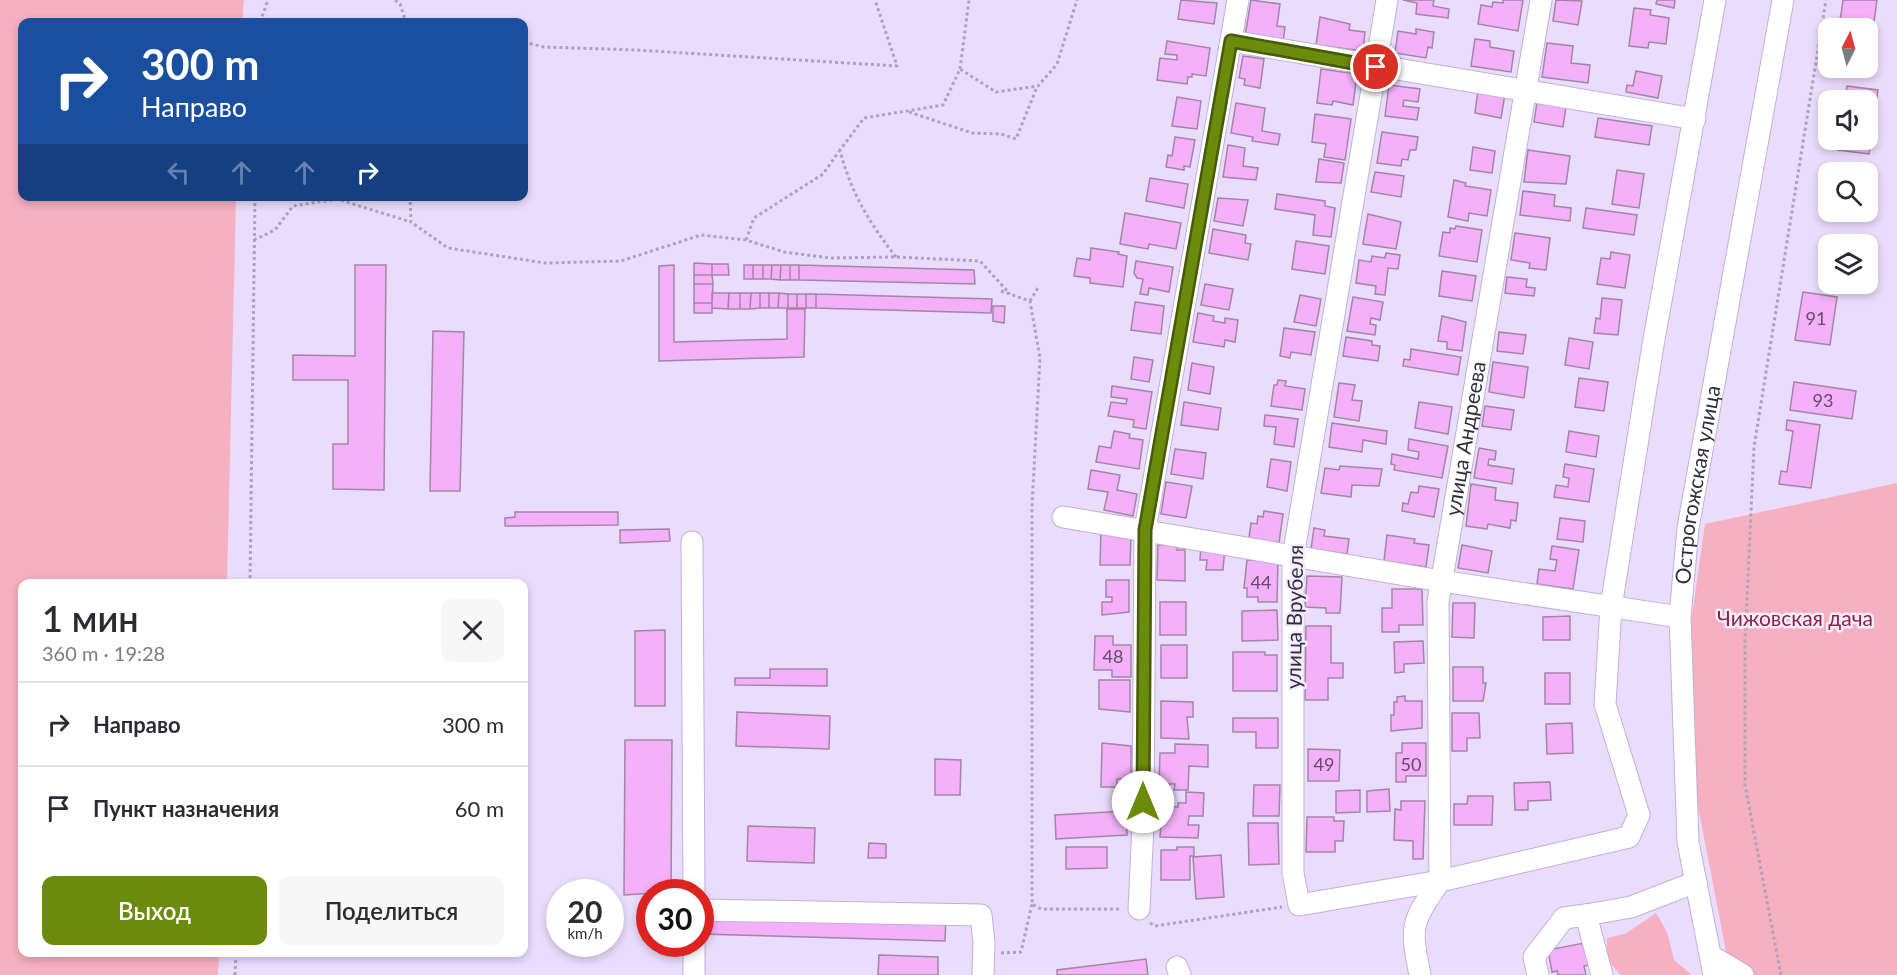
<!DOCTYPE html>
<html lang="ru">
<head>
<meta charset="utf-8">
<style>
	body { margin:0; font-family:Lato,sans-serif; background:#f7f7f7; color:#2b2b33; height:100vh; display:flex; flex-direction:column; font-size:22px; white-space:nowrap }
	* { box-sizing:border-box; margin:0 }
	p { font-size:20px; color:#7c7c81 }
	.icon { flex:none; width:33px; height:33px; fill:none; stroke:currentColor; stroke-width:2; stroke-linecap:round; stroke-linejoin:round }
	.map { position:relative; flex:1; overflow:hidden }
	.details { position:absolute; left:18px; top:579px; width:510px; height:378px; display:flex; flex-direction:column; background:#fff; border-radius:12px; box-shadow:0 3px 9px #0003 }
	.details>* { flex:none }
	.guide { position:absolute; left:18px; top:18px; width:510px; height:183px; border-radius:12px; box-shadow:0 3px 9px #0003; background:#1a4fa0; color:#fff; overflow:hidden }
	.needle { width:39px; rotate:6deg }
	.controls { position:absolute; left:1818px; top:18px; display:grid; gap:12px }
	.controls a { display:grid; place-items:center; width:60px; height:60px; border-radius:12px; background:#fff; box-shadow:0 3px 9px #0003; font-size:30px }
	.speed { position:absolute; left:546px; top:879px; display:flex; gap:12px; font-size:30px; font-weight:700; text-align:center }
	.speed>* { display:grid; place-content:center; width:78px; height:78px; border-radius:50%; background:#fff; box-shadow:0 3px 9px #0003; line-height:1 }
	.speed small { font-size:15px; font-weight:400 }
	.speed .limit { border:9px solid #d22; background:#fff; color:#111 }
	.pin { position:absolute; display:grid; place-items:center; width:51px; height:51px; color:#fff; margin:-26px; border:3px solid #fff; border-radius:50%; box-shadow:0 2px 6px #0007 }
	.me { position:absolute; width:66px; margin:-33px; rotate:0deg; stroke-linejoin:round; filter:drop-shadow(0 0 4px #0008) }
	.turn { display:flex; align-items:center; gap:21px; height:126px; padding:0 24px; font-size:27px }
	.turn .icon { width:78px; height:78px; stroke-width:2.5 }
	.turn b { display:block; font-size:42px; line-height:51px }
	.lanes { display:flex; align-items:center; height:57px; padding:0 24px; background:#0003; justify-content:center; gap:30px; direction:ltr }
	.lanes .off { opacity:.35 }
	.round { display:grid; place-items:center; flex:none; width:63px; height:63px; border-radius:12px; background:#f7f7f7 }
	.head { display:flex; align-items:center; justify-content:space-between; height:102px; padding:0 24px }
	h1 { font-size:36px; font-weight:600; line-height:45px }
	.button { display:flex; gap:12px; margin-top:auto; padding:12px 24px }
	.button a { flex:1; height:69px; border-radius:12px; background:#6b8b0c; color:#fff; font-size:24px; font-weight:600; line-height:69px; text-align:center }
	.button a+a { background:#f7f7f7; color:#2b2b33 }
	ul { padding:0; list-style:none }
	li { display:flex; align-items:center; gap:18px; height:84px; padding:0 24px; border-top:2px solid #e1e1e2 }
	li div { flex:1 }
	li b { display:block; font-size:22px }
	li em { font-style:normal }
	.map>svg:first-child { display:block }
	.green { fill:#f6b0c0 }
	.building { fill:#f4b0f9; stroke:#a286a4; stroke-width:1.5 }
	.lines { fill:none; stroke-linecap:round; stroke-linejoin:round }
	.minor-casing { stroke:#c1b1d7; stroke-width:23 }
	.path { stroke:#aea3bd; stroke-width:3; stroke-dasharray:3 3; stroke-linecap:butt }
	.minor { stroke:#fff; stroke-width:21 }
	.route-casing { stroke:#465a08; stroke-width:15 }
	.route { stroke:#6b8b0c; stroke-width:10 }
	.labels { text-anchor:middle; stroke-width:5; stroke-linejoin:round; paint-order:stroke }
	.number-label { font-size:18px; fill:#624d6a }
	.street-label { font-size:21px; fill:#322c3b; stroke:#f3edfd }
	.park-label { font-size:21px; fill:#902248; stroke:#f3edfd }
</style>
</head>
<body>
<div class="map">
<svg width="1897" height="975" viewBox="0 0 1897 975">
	<rect width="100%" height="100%" fill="#e9dcfc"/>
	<path class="green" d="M0,0H244L242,22H22V196L236,197L227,583L22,584V952L219,953L218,975H0Z
		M1897,483V975H1751L1728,962L1697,801L1691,623L1705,524Z
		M1656,913L1667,932L1674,960L1692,975H1621L1607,960V938L1625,934Z"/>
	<path class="building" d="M1181,0L1217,3L1214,24L1178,19Z
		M1251,0L1280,4L1277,26L1285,27L1283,42L1245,36Z
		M1403,0H1434L1433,6L1449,9L1448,18L1416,14L1417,3Z
		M1503,0H1523L1518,31L1478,24L1481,5L1492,7L1493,2L1503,3Z
		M1556,0L1582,1L1578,25L1553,21Z
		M1657,0H1675L1674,8L1656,4Z
		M1843,0H1877L1868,65V28H1839Z
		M1634,8L1651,10L1650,15L1669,18L1666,44L1649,42L1648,48L1629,46Z
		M1320,17L1350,24L1349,30L1365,32L1363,51L1316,45Z
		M1416,29L1434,32L1432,48L1428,47L1426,58L1395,53L1398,31L1416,34Z
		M1475,39L1490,41V47L1514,51L1511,72L1471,66Z
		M1167,41L1210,48L1206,76L1192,74V77H1188L1187,84L1157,80L1160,58L1177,60V55L1165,54Z
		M1547,43L1573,46L1571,63L1590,65L1588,83L1542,77Z
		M1243,56L1264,59L1260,88L1244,85L1245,79L1239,78Z
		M1321,69L1357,74L1353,105L1333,101L1332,105L1317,103Z
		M1636,71L1662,76L1658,98L1626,92L1627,85L1633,86Z
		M1389,85L1420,89L1418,102L1404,100L1403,106L1419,108L1417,120L1385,116Z
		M1847,86L1878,90L1869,154L1838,150L1840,140H1868V100H1845Z
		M1478,90L1505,94L1501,118L1475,113Z
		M1177,97L1201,101L1197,129L1172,126Z
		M1537,102L1566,106L1563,127L1534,122Z
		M1236,103L1265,108L1262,131L1280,134L1278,145L1252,141L1253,137L1231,133Z
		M1315,114L1351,119L1345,160L1324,157L1326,144L1312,142Z
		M1598,118L1652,126L1649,145L1595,137Z
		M1382,132L1418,137L1416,150H1410L1408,160L1402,159L1401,166L1377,163Z
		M1175,137L1195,140L1190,167L1184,166V170L1166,167L1168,155L1172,156Z
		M1228,145L1245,148L1243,166L1258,168L1256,180L1223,177Z
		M1473,147L1495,151L1492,173L1470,170Z
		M1528,150L1570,156L1566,184L1524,182Z
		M1319,159L1344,163L1341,183L1316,182Z
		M1617,170L1644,174L1639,208L1612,204Z
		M1375,172L1404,176L1401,197L1371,192Z
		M1150,178L1188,184L1184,208L1146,201Z
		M1454,180L1466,183L1465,186L1491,190L1487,216L1469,213L1468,221L1448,217Z
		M1523,191L1555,195L1554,206L1571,208L1570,221L1520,215Z
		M1277,194L1325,201V206L1335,208L1331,237L1313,235L1315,215L1275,209Z
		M1218,198L1248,200L1243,226L1214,221Z
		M1586,208L1637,215L1634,235L1583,228Z
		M1125,213L1181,223L1176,249L1149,244L1148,249L1120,244Z
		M1368,214L1401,222L1396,249L1363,244Z
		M1456,226L1482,230L1477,262L1439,256L1443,232L1450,233V228L1455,229Z
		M1213,229L1246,235L1245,243L1251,244L1248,260L1209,253Z
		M1515,233L1550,238L1546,270L1529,268L1530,263L1511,260Z
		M1296,241L1329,246L1325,274L1292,269Z
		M1091,248L1119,252L1118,254L1127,256L1123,287L1090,283V278L1074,276L1077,258L1090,260Z
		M1611,252L1630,255L1625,288L1597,284L1601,258L1610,259Z
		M1386,253L1400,255L1398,269L1388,268L1385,295L1375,294L1376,286L1356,283L1359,260L1371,262L1372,256L1385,258Z
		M1825,253L1828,254V283L1821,282Z
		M1136,261L1173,267L1169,292L1149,288L1148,295L1140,294L1143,279L1137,278L1134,273Z
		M694,263L712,264V275H694Z
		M712,264H728L729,275H712Z
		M355,265H386L384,490L333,489V444H348V380H293V355L355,356Z
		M674,265V342L787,339V309H805L804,357L659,361V266Z
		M744,265H753V279H744Z
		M753,265H763V279H753Z
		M763,265H772L771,279H763Z
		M772,265H781L780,280L771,279Z
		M781,265H790V280H780Z
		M790,265H799V280H790Z
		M799,265L974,270L975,284L799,280Z
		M1442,271L1476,276L1472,301L1439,296Z
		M694,275H712L713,284H694Z
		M1507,277L1527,279L1526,287L1535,288L1534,296L1505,293Z
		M694,284H713L712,303H694Z
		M1205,284L1233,289L1229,310L1201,305Z
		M1803,292L1837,297L1830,345L1795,340Z
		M712,293H729L728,309L712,308Z
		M729,293H740V309H728Z
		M740,293H751L750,309H740Z
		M751,293H760V308L750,309Z
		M760,293H769V308H760Z
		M769,293H779L778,308H769Z
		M779,293L788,294V308H778Z
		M788,294H797V308H788Z
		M797,294H806V308H797Z
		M806,294H816V308H806Z
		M816,294L992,299L991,313L816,308Z
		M1300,295L1321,299L1316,326L1294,322Z
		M1353,297L1383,302L1380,320L1371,318L1370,324L1376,325L1375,335L1347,331Z
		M1602,298L1622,300L1618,335L1594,333L1596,318L1600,319Z
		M1135,302L1164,306L1161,334L1131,330Z
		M694,303H712V313H694Z
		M993,306H1005L1004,323L993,321Z
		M1198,313L1214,316L1213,321L1225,323V318L1238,320L1235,342L1225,340L1224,347L1193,342Z
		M1442,316L1466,322L1462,351L1447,349V342L1438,341Z
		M1284,328L1315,332L1311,355L1291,352L1290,358L1280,356Z
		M433,331L464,332L460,491H430Z
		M1499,332L1526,335L1523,354L1497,351Z
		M1346,337L1372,341V345L1380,346L1378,361L1343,356Z
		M1569,338L1593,342L1589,369L1565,365Z
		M1411,349L1461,357L1458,375L1403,366L1404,359L1410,360Z
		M1134,357L1153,360L1149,382L1131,379Z
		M1493,362L1528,367L1524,398L1489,392Z
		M1192,363L1214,367L1210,394L1188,390Z
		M1579,378L1608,382L1604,411L1575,407Z
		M1278,380L1286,381L1285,386L1305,389L1302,410L1271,406L1274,385H1277Z
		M1794,382L1856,391L1852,419L1790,410Z
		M1339,383L1355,385L1352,400L1362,401L1359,421L1334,417Z
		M1112,386L1152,392L1146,429L1133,427L1134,420L1108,416L1111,402L1126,404L1127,399L1111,397Z
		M1184,402L1221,408L1218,430L1181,425Z
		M1419,402L1452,407L1448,434L1415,428Z
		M1485,406L1514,410L1511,430L1482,426Z
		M1265,415L1298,419L1294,447L1274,444L1276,427L1264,426Z
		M1787,420L1820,425L1811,488L1779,484L1781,471L1787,472L1793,431L1786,430Z
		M1332,423L1387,431L1386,444L1363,440L1362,452L1329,447Z
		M1114,431L1130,434L1129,438L1143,440L1139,469L1096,462L1099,446L1111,448Z
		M1569,431L1599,436L1596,457L1566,452Z
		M1409,439L1448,446L1442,478L1394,470L1395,465L1391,464L1392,454L1418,459L1419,452L1408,450Z
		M1479,448L1496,451L1495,460L1489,459L1488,465L1514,469L1512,484L1474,478Z
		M1175,449L1206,453L1203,479L1171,474Z
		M1271,459L1291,462L1287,491L1267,487Z
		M1565,464L1594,469L1589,502L1554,497L1556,485L1568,487L1569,478L1563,477Z
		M1340,466L1382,469L1379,486L1352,485L1351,497L1321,493L1325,468L1339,470Z
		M1091,470L1120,475L1117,490L1137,494L1133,516L1104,510L1108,492L1088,489Z
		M1166,482L1192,486L1186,518L1161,514Z
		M1471,484L1496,488L1495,500L1518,503L1516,521L1511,520L1510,528L1488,524L1487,529L1466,526Z
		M1419,486L1439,489L1434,517L1402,511L1403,503L1408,504L1411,492L1418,493Z
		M1264,511L1283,514L1279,543L1249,538L1251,523L1257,524L1258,516L1263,517Z
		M515,512H618V525L505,526V518L515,517Z
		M1560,518L1585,521L1583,542L1557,539Z
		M1314,528L1325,530L1324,536L1349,539L1347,554L1311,549Z
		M669,529L670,541L620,543V530Z
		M1101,529L1131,534L1130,565H1100Z
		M1387,535L1415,539L1414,543L1429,545L1426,567L1384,561Z
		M1158,545H1178L1177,550H1185V581L1157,580Z
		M1201,545L1225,546L1223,570H1206L1207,560H1200Z
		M1462,545L1492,551L1488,573L1458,568Z
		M1552,546L1579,550L1573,589L1537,584L1539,569L1555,571L1557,560L1550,559Z
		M1247,560H1278L1277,602H1258V597H1247V588H1244Z
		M1307,576L1342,577L1340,613H1326V608L1305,607Z
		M1106,580H1129V612L1102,615V602H1112V597H1106Z
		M1392,589H1422L1423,625H1399V632H1382V608H1392Z
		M1160,602H1186V635H1160Z
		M1453,603H1475L1474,638L1452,637Z
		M1277,610L1278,640L1242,641V611Z
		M1570,616V640H1543V617Z
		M1306,626H1331V663H1343V678H1328V700H1305Z
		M665,630V706H635V631Z
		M1095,636H1113V645H1131V677H1112V670H1094Z
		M1423,641L1424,663L1404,664V672L1395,673L1394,642Z
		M1161,645H1187V678H1161Z
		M1233,652H1265V655H1277V691H1233Z
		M1453,667H1483V683H1486L1483,701H1453Z
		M770,669H827V686L735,685V678H770Z
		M1545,673H1570V704H1545Z
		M1099,680H1130V712L1099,709Z
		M1405,696V701H1422V728L1391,731V715H1394V702H1397V697Z
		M1161,701L1193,702V717H1187L1189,739L1161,738Z
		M737,712L830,716L829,749L736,746Z
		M1452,713H1479L1480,738H1467V751H1452Z
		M1233,718H1278V748H1256V732H1233Z
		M1572,723L1573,753L1547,754L1546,724Z
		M625,740H672L671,892L624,895Z
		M1102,743L1131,746V779H1117V787H1101Z
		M1402,743H1426V776H1406V782H1396V753H1402Z
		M1175,744L1208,745V767L1189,766L1188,790H1174L1175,784H1159L1160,753H1175Z
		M1308,749L1340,750L1339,781H1308Z
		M935,759L961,760L960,795H935Z
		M1550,782L1551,800L1528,801V810H1515L1514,783Z
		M1254,785H1280L1279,816H1253Z
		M1389,789L1390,811L1367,812V791Z
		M1360,790V812L1336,813V791Z
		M1186,792L1204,793L1203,816H1189L1188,825H1199L1198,838L1160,837L1162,806L1178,807V803H1186Z
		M1468,796H1493L1492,825H1454V804H1467Z
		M1401,801H1425L1423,859H1413V841L1394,840L1395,809L1401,810Z
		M1126,811L1127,835L1056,839L1055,815Z
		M1307,817H1334V821H1344L1343,841H1335V852H1306Z
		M1248,823H1278L1279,864L1249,865Z
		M748,826L815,828L814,863L747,861Z
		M869,843L886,844V858H868Z
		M1066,847H1107V868L1066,869Z
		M1177,847H1194V856H1190V880H1161V850H1177Z
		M1221,855L1224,897L1196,899L1193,857Z
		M700,909L946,916L945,941L700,934Z
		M1584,943L1589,965L1584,966L1586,975H1558L1557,971L1552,972L1548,950Z
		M879,955L938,957V975H878Z
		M1146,959L1148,975H1057V970Z"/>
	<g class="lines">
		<defs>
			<g id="minor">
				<path d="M1387,0L1293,557V873L1299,905L1440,881L1629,837L1639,815L1605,704L1611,607L1653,345L1715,0"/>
				<path d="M1231,41L1695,119"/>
				<path d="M1063,517L1441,581L1680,617"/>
				<path d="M692,542L694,892"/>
				<path d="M1139,909L1143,825L1145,530L1238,0"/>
				<path d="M700,910L981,915L984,943L983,975"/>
				<path d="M1711,956L1743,975"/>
				<path d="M1177,967L1180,975"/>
				<path d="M694,975V944"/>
				<path id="s1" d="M1420,975C1410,925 1411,923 1440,881L1438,602L1541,0"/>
				<path d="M1538,975L1534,957L1564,918L1586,915"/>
				<path d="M1602,975L1586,915L1631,907L1696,882"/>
				<path id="s2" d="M1714,975L1688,842L1680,617L1688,528L1783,0"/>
			</g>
		</defs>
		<use href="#minor" class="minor-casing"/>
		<path class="path" d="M395,0L400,4L406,22
			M405,20L450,22
			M260,22L268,0
			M524,42L544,47L636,50L897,66L875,0
			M960,69L969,0
			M909,112L972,133L1001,134L1016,139L1037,87
			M410,196L411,222L448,248L545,263L621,261L701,235L746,240L784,252L830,258L896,257L980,261L1010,294
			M254,240L275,230L293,206L337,199L411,222
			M746,240L754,218L823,174L840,150
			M896,257C870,224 850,191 840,150L864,118L943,105L960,69L996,92L1038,86L1057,64L1077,0
			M1001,291L1030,301L1040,358L1032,507V904L1041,909H1121
			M1030,301L1039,286
			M250,584L255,196
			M1150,923L1155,926L1282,907
			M1001,953L1021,952L1032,904
			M235,975L236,952
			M1781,975L1745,785V642L1754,447L1826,0"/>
		<use href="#minor" class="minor"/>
	</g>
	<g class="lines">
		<defs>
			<path id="route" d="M1143,802L1145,530L1231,41L1376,67"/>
		</defs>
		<use href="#route" class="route-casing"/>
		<use href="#route" class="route"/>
	</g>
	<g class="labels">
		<g class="number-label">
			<text x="1816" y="325">91</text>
			<text x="1823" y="407">93</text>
			<text x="1261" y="589">44</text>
			<text x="1113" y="663">48</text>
			<text x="1324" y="771">49</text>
			<text x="1411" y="771">50</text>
		</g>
		<g class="street-label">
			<text dy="7" stroke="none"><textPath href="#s1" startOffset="546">улица Андреева</textPath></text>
			<text dy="7" stroke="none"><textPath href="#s2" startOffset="494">Острогожская улица</textPath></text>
			<text transform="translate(1295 617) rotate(-89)" y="7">улица Врубеля</text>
		</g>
		<g class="park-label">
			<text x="1795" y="626">Чижовская дача</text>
		</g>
	</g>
</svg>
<div class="controls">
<a><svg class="needle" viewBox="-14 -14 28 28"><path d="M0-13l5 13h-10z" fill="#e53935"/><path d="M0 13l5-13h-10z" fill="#7c7c81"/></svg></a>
<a><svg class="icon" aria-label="sound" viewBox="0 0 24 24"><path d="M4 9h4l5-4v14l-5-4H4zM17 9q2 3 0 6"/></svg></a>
<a><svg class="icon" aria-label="search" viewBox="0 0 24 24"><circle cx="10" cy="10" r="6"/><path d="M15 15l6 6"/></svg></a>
<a><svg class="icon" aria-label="layers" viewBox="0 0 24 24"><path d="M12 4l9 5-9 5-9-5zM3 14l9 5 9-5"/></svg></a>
</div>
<div class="speed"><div>20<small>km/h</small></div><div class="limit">30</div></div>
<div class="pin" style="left:1376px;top:67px;background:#d93025"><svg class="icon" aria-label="arrive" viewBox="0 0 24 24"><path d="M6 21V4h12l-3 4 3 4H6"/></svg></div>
<svg class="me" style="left:1143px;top:802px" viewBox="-20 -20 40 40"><circle r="19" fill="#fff"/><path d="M0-13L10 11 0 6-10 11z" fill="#6b8b0c"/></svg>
<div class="guide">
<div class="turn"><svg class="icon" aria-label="right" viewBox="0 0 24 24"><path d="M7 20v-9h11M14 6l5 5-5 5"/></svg><div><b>300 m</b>Направо</div></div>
<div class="lanes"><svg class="icon off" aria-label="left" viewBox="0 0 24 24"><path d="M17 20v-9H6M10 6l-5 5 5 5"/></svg><svg class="icon off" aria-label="ahead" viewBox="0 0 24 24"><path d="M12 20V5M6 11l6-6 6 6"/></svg><svg class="icon off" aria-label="ahead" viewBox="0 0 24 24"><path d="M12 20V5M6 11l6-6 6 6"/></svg><svg class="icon" aria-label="right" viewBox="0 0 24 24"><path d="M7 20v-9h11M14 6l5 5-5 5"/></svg></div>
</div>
<section class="details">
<div class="head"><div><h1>1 мин</h1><p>360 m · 19:28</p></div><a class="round"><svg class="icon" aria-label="close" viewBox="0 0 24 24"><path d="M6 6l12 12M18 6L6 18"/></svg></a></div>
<ul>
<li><svg class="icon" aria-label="right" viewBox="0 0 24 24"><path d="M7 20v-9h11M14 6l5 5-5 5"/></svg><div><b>Направо</b></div><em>300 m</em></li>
<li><svg class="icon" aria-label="arrive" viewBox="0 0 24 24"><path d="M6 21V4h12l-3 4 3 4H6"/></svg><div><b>Пункт назначения</b></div><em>60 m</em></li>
</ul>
<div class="button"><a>Выход</a><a>Поделиться</a></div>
</section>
</div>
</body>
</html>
